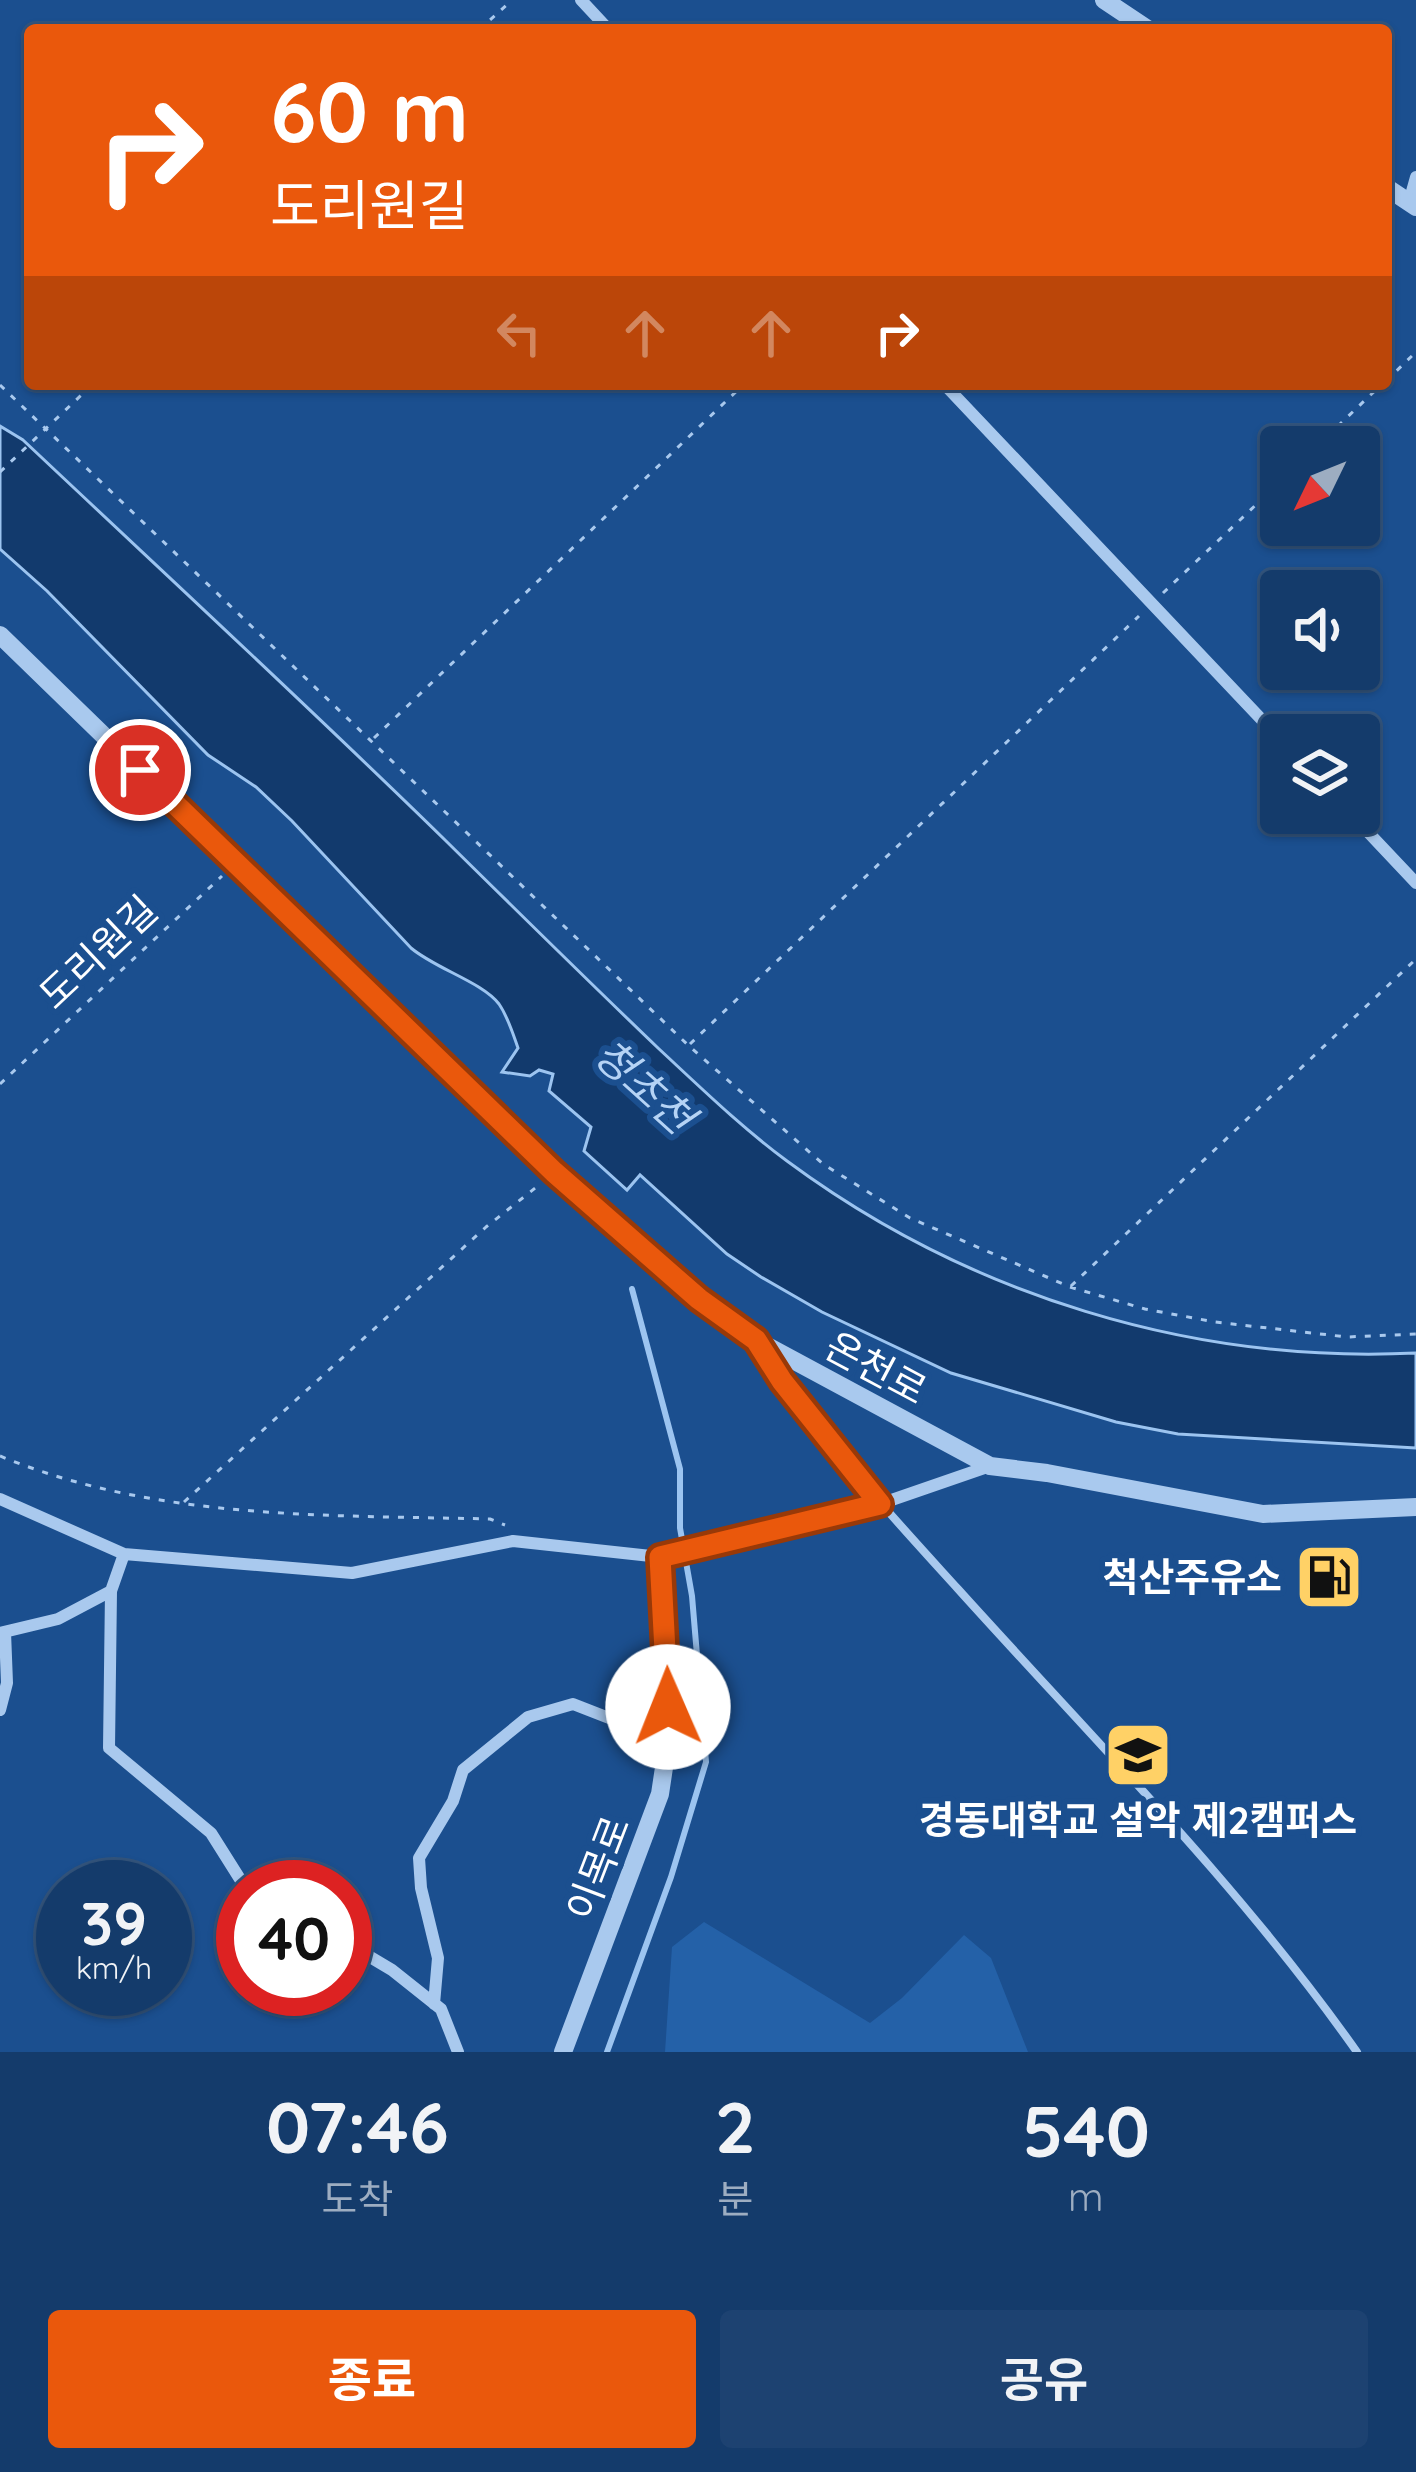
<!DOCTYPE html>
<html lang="ko">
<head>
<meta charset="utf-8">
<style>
	body { margin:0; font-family:Quicksand,"Noto Sans KR",sans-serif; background:#1d4271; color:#f1f3f6; height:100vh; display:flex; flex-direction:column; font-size:45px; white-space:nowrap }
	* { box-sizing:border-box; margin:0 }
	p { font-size:39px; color:#9dadc1 }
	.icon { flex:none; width:66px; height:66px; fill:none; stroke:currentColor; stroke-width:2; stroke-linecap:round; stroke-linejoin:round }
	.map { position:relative; height:2052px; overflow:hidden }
	.details { display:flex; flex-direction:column; background:#143b6b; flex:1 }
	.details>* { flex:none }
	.banner { position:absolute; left:24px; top:24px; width:1368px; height:366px; border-radius:12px; box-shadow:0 3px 9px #0004,0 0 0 3px #33557e; background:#ea580c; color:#fff; overflow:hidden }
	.needle { width:78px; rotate:227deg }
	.tools { position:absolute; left:1260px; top:426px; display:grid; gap:24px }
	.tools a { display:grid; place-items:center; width:120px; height:120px; border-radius:12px; background:#143b6b; box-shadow:0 3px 9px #0004,0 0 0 3px #33557e; font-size:60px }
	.speed { position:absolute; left:36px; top:1860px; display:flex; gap:24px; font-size:60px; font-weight:700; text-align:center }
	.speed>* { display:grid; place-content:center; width:156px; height:156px; border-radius:50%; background:#143b6b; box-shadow:0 3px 9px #0004,0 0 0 3px #33557e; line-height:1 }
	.speed small { font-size:30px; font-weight:400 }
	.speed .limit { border:18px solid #d22; background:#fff; color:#111 }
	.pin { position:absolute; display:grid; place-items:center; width:102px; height:102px; color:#fff; margin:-51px; border:6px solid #fff; border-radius:50%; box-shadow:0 3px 12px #0007 }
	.me { position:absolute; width:132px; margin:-66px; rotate:359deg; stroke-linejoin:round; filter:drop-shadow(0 0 9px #0008) }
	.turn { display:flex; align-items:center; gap:42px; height:252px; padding:0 48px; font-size:54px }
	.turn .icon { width:156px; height:156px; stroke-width:2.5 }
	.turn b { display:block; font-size:84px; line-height:102px }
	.lanes { display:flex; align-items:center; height:114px; padding:0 48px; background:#0003; justify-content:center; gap:60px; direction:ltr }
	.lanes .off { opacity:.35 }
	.eta { display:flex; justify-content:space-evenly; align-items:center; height:204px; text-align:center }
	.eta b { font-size:72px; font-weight:700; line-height:84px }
	.cta { display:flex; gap:24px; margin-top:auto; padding:24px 48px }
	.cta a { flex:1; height:138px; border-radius:12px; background:#ea580c; color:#fff; font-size:48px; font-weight:700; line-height:138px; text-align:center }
	.cta a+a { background:#1d4271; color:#f1f3f6 }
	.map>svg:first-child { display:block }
	.green { fill:#2461a8 }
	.water { fill:#123a6d; stroke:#9cc4f0; stroke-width:3 }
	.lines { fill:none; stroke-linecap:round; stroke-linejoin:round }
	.stream { stroke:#9cc4f0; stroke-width:6 }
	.path { stroke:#a9c9ee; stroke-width:3; stroke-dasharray:6 9; stroke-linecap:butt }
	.service { stroke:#a9c9ee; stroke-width:8 }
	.minor { stroke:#a9c9ee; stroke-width:12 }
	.tertiary { stroke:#a9c9ee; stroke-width:18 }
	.route-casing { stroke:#983908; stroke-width:30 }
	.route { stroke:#ea580c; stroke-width:21 }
	.labels { text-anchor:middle; stroke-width:12; stroke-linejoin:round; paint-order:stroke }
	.street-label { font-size:39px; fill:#fff; stroke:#1b4f8f }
	.poi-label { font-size:39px; font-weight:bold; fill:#fff; stroke:#1b4f8f; text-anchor:end }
	.water-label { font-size:42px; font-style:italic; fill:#b5d3f5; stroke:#1b4f8f }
</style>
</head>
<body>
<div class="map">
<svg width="1416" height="2052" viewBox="0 0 1416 2052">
	<rect width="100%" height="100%" fill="#1b4f8f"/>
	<path class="green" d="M704,1922L870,2023L902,1998L964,1935L991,1958L1028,2052H665L672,1947Z"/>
	<path class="water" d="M0,426L23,440C164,573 306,704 444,839C515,909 586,979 658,1048C700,1087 741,1127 787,1161C968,1295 1192,1364 1416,1353V1448L1178,1434L1116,1422L951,1373L822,1312L761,1277L727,1254L640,1175L627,1190L584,1151L591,1127L549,1091L553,1074L539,1070L530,1076L502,1072L518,1048C513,1034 508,1017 499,1004C482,982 436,969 411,948L292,821L256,787L208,755L47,591L0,549Z"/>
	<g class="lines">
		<path class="stream" d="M607,2052L671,1877L706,1762L692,1596L680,1528V1469L632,1289"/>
		<path class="path" d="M479,30L512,0
			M1386,381L1416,352
			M0,385L689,1046L823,1164L910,1218L1070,1287L1145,1309L1215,1322L1347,1337L1416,1334
			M1316,447L1382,384
			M0,472L93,384
			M1163,593L1281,481
			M374,738L744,384
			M690,1044L1139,616
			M0,1084L222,876
			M1071,1286L1416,959
			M0,1456C155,1520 325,1515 490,1519L505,1525
			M184,1502L486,1227L539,1185"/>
		<path class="service" d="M762,1349C817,1436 889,1513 958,1589C1094,1740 1240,1886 1357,2052"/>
		<path class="minor" d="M581,0L609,30
			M1409,202L1416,177
			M944,384L1281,740
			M1350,813L1416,883
			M0,1499L124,1554L352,1573L513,1541L660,1557L880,1504L990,1466
			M111,1591L109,1748L211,1833L245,1887
			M0,1633L58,1619L111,1591L124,1554
			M0,1710L7,1683L5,1632
			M345,1942L392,1970L441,2009L458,2052
			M434,2004L438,1958L421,1888L419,1858L453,1801L463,1770L528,1717L573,1704L668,1741"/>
		<path class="tertiary" d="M1104,0L1149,30
			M1386,187L1416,207
			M0,635L554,1173L699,1299L756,1340L990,1466L1047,1473L1263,1514L1416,1507
			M563,2052L660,1794L668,1741L667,1637L660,1557"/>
	</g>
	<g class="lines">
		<defs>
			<path id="route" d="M140,770L554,1172L699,1299L756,1340L782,1381L880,1504L660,1557L668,1707"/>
		</defs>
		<use href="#route" class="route-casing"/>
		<use href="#route" class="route"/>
	</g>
	<defs>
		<symbol id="fuel-square" viewBox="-11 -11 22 22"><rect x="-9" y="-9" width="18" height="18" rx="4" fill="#ffd166" stroke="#1b4f8f"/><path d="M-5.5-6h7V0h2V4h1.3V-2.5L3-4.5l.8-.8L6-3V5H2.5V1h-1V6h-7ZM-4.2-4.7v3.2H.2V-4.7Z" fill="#111"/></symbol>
		<symbol id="university-square" viewBox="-11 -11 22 22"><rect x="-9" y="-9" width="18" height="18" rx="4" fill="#ffd166" stroke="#1b4f8f"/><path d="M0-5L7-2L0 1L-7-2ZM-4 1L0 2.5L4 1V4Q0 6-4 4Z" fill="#111"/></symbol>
	</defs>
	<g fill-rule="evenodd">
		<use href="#fuel-square" x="1291" y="1539" width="76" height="76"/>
		<use href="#university-square" x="1100" y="1717" width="76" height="76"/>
	</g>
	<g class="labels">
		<g class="street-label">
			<text transform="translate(98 952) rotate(-43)" y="14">도리원길</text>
			<text transform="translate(876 1368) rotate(28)" y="14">온천로</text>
			<text transform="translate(598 1868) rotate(-69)" y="14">이목로</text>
		</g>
		<g class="poi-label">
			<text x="1282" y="1591">척산주유소</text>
			<text x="1138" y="1834" text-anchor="middle">경동대학교 설악 제2캠퍼스</text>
		</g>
		<g class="water-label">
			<text transform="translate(644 1086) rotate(42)" y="15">청초천</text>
		</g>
	</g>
</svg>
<div class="tools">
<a><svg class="needle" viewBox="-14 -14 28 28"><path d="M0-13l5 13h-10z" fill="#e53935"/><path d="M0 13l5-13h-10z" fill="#9dadc1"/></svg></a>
<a><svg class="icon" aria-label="sound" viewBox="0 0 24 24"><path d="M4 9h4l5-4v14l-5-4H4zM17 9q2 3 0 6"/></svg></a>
<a><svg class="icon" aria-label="layers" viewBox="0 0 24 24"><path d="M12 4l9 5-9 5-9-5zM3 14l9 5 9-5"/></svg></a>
</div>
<div class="speed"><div>39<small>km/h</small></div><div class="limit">40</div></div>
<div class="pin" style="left:140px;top:770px;background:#d93025"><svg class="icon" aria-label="arrive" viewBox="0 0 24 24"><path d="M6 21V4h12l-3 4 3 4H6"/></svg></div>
<svg class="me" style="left:668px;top:1707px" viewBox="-20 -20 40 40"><circle r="19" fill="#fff"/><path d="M0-13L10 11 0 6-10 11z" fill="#ea580c"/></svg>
<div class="banner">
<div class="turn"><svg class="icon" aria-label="right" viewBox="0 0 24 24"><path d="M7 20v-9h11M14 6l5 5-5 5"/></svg><div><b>60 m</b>도리원길</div></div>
<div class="lanes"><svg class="icon off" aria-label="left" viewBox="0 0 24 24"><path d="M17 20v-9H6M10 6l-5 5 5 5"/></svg><svg class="icon off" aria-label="ahead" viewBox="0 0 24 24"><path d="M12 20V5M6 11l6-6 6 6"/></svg><svg class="icon off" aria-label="ahead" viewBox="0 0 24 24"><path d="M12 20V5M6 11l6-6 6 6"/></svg><svg class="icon" aria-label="right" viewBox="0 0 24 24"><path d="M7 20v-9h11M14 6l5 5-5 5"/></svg></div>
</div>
</div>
<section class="details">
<div class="eta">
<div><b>07:46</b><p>도착</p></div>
<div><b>2</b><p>분</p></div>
<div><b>540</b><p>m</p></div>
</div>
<div class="cta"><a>종료</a><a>공유</a></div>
</section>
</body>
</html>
